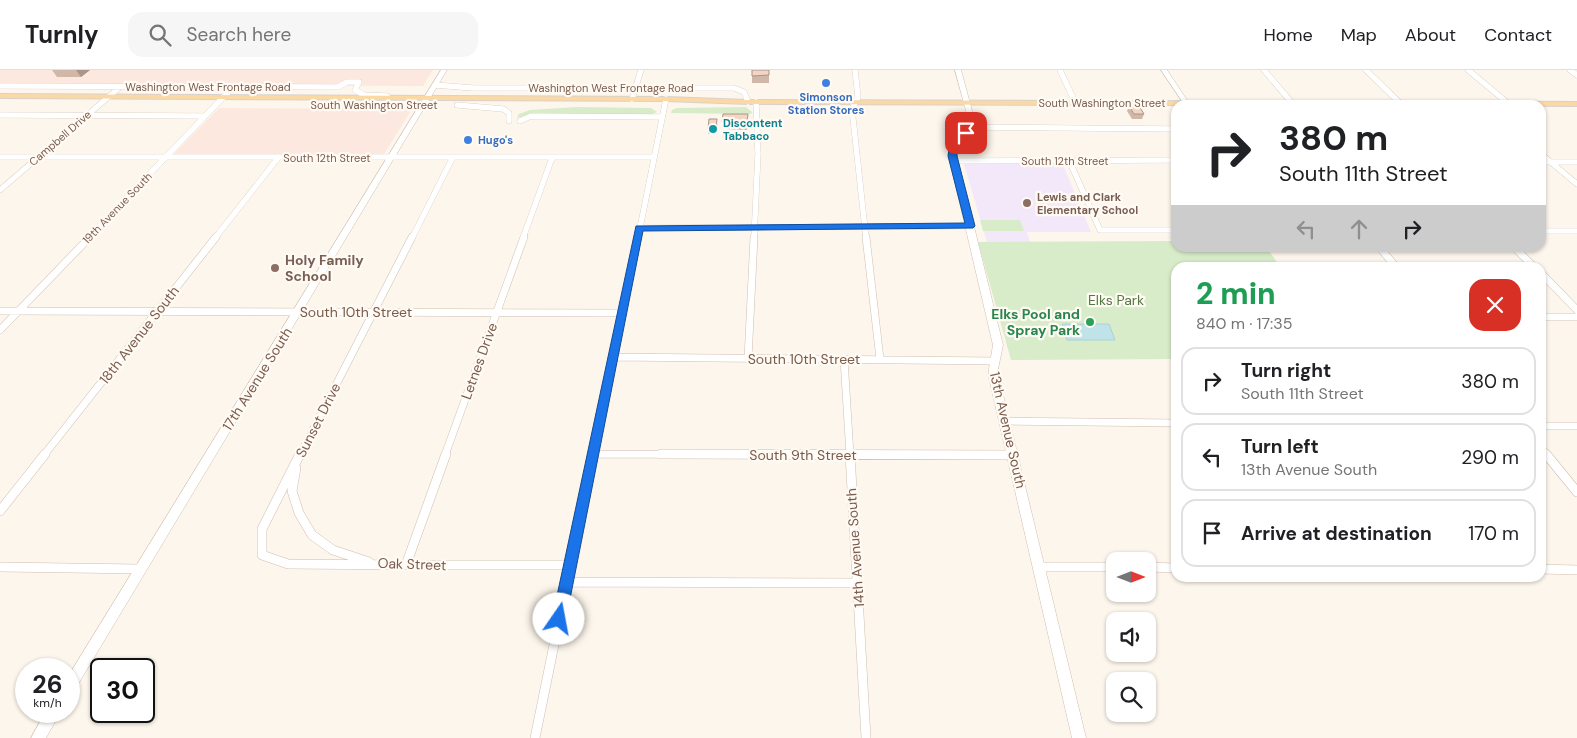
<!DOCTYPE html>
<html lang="en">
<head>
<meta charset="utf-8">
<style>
	body { margin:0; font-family:"DM Sans",sans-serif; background:#f6f6f6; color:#202124; height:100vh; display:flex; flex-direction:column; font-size:19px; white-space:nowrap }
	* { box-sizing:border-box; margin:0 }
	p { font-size:16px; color:#757577 }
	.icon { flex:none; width:28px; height:28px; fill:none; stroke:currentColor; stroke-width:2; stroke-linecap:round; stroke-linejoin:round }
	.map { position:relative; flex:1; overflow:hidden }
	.sheet { position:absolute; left:1171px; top:192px; width:375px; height:320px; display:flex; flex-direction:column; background:#fff; border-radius:15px; box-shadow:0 1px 4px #0004 }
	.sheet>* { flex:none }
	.hud { position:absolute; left:1171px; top:30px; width:375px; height:152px; border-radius:15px; box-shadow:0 1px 4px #0004; background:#fff; color:#202124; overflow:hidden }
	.needle { width:32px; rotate:90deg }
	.buttons { position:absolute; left:1106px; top:482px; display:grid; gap:10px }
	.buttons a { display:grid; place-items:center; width:50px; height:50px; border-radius:10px; background:#fff; box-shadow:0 1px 4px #0004; font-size:25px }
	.speed { position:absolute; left:15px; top:588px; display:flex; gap:10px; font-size:25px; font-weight:700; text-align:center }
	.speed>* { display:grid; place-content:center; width:65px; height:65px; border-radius:50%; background:#fff; box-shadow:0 1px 4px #0004; line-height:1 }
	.speed small { font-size:12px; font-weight:400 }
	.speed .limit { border:2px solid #111; border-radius:8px; background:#fff; color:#111 }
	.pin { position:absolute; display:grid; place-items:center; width:42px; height:42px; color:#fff; margin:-21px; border-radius:10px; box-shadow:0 2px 8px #0006 }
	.me { position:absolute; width:55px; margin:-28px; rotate:12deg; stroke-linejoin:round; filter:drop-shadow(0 0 4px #0008) }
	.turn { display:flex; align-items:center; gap:18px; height:105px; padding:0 25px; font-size:22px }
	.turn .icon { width:65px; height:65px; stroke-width:2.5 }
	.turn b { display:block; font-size:35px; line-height:42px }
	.lanes { display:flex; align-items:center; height:48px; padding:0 25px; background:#0003; justify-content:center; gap:25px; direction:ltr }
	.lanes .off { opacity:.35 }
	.round { display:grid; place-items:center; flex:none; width:52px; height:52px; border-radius:15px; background:#f6f6f6 }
	.summary { display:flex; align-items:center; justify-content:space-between; height:85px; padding:0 25px }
	h1 { font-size:30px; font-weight:800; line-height:38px; color:#1e9e55 }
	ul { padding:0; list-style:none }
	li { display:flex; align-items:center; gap:15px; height:68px; margin:0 10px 8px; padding:0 15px; border:2px solid #e0e0e0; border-radius:15px }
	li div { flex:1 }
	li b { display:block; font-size:19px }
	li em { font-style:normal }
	header { display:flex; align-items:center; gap:30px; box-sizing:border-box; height:70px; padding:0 25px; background:#fff; border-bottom:1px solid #e0e0e0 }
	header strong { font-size:24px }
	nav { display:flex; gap:28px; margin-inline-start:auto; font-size:18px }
	.search { width:350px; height:45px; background:#f6f6f6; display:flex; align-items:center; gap:12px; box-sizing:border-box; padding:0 18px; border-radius:15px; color:#757577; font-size:19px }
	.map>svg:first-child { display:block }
	.commercial { fill:#fde8e0 }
	.education { fill:#f3e8fa }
	.green { fill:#d8ecc9 }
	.water { fill:#bfe3e8; stroke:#a5d3da }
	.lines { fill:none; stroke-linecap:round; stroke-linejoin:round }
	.minor-far2-casing { stroke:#d1beb0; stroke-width:6 }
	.minor-far1-casing { stroke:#d1beb0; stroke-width:8 }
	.minor-casing { stroke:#d1beb0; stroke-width:10 }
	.tertiary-casing { stroke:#d1beb0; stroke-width:1 }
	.primary-casing { stroke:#dad1cd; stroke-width:2 }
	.minor-far2 { stroke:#fff; stroke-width:5.5 }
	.minor-far1 { stroke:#fff; stroke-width:7 }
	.minor { stroke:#fff; stroke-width:9 }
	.tertiary { fill:#fff; fill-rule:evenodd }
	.primary { fill:#fbd9a5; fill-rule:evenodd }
	.wall { fill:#d1b7a8 }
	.shaded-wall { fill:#aa9588 }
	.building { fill:#f3d5c3; stroke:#aa9588 }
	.route { fill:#1a73e8; stroke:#114b97 }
	.shop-dot { fill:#3f7fe0; stroke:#fffaf3; stroke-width:2 }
	.culture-dot { fill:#0f9aa8; stroke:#fffaf3; stroke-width:2 }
	.education-dot { fill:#8d6e63; stroke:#fffaf3; stroke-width:2 }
	.leisure-dot { fill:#2e9e5b; stroke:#fffaf3; stroke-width:2 }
	.labels { text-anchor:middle; stroke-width:4.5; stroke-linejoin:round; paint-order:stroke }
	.far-street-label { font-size:11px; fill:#7a5c4d; stroke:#fffaf3 }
	.far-shop-label { font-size:11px; font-weight:bold; fill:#366cbe; stroke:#fffaf3 }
	.far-culture-label { font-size:11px; font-weight:bold; fill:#0d838f; stroke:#fffaf3; text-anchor:start }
	.far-education-label { font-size:11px; font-weight:bold; fill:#785e54; stroke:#fffaf3; text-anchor:start }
	.education-label { font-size:14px; font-weight:bold; fill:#785e54; stroke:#fffaf3; text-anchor:start }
	.park-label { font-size:14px; fill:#537a41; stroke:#fffaf3 }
	.street-label { font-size:14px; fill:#7a5c4d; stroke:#fffaf3 }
	.leisure-label { font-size:14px; font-weight:bold; fill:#27864d; stroke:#fffaf3; text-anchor:end }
</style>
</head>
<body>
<header>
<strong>Turnly</strong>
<div class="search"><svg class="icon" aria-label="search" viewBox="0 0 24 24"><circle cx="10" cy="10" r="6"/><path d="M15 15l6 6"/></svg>Search here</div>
<nav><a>Home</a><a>Map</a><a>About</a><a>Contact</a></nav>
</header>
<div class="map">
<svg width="1577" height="668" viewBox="0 0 1577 668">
	<rect width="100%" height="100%" fill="#fdf6ec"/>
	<path class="commercial" d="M0,0H433L423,16L0,15Z
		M219,38L412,39L383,86H172Z"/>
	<path class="education" d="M1061,90L1091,162H1027L1046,220L1001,219L963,91Z"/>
	<path class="green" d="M577,37L651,38L657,42L651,45H527L517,48L519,44L530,40Z
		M746,37L752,42L751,44L671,43L672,40L677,38Z
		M980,150H1020L1024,161H983Z
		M1176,171V178H1267L1279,195L1278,198H1176V289L1011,290L978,172Z"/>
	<path class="water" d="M1062,254H1109L1115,270H1067Z"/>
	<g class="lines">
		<defs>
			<path id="minor-far2" d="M855,0L858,27L852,39L866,168
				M1060,0L1075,32
				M1264,0L1292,33
				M1366,0L1400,33
				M1468,0L1509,34
				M1570,0L1577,5
				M435,15L473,18H734L744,22L748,32
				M0,16L338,17L347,12H359L355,20L364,25L387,26
				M632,29L641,0
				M457,35L503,39L509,43V51
				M0,45L205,46
				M520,51L531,46L662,47
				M970,57L1176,59
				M1541,84L1577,114
				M0,87H654
				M1069,90L1100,160H1176
				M953,91L1176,90
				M1541,92H1577
				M0,120L120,17
				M639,158L970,156
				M1541,161H1577
				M88,168L233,17
				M215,168L278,88
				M412,168L453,87
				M523,168L552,88
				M638,168L666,29
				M754,168L758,84L756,32"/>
			<path id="minor-far1" d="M866,167L880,289
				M1380,178L1397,198
				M1515,178L1535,198
				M1541,203L1577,240
				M0,241L623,243
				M1541,247H1577
				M0,260L90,167
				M613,287L995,291
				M748,289L754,167
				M844,289L850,385
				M1004,351L1176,353
				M1541,356H1577
				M1541,378L1547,385
				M594,384L1012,385
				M44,385L216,167
				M300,385L412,167
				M445,385L524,167
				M593,385L638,167"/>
			<path id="minor" d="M300,384L262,459V485L288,494L406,495L446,384
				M661,384L1012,385
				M850,384L866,668
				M1546,384L1577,422
				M296,398L292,421L299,443L312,465L333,480L369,492
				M0,441L45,384
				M403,495H571
				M0,497L140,499
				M1038,497H1115
				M1148,497L1176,498
				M1541,499L1577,500
				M567,512L857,513
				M535,668L593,384"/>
			<path id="tertiary" d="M441,0H447L74,621L69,623V605Z
				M955,0H961L975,52L957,79V87L1003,275L998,299L999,308L1086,668H1072L989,308V299L993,275L949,87V79L969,52Z
				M1161,0H1167L1189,33L1188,34H1184Z
				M46,641H61L46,668H31Z"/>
			<path id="primary" d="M0,24L666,27L748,30L1577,32V36L748,34L666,31L0,28Z"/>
		</defs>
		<use href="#minor-far2" class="minor-far2-casing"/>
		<use href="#minor-far1" class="minor-far1-casing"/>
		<use href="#minor" class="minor-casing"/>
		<use href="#tertiary" class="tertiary-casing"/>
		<use href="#primary" class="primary-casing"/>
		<use href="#minor-far2" class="minor-far2"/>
		<use href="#minor-far1" class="minor-far1"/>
		<use href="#minor" class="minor"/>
		<use href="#tertiary" class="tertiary"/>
		<use href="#primary" class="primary"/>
	</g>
	<path class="wall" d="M52,0H90L81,7H57Z
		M752,0H769V13H752Z
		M1129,36L1144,44L1142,49H1132L1127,41Z
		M722,52H748L747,60L723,59Z
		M718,54L716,64H708V59Z"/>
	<path class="shaded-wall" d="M76,0H90L81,7Z"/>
	<path class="building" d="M752,0H769V5L752,6Z
		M1129,36H1139L1144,44H1134Z
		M723,44H748L747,52H722Z
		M709,49H717L716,59H708Z"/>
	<path class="route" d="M963,61L970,63L957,79V86L975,156L973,158L643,161L566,549L564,553L559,555L554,553L552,549L636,156L965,153L948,86L949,79Z"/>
	<g class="shop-dot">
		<circle cx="826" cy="13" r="5"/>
		<circle cx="468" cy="70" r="5"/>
	</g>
	<circle class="culture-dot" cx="713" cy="59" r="5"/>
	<g class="education-dot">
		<circle cx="1027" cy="133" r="5"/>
		<circle cx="275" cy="198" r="5"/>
	</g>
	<circle class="leisure-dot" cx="1090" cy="252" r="5"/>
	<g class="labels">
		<g class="far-street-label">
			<text x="208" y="21">Washington West Frontage Road</text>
			<text x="611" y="22">Washington West Frontage Road</text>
			<text x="1102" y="37">South Washington Street</text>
			<text x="374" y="39">South Washington Street</text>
			<text transform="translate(60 68) rotate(-41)" y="4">Campbell Drive</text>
			<text x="327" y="92">South 12th Street</text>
			<text x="1065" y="95">South 12th Street</text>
			<text transform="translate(117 138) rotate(-46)" y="4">19th Avenue South</text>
		</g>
		<g class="far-shop-label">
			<text x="826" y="31">Simonson<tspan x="826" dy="13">Station Stores</tspan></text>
			<text x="478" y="74" text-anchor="start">Hugo's</text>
		</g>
		<g class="far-culture-label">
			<text x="723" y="57">Discontent<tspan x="723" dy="13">Tabbaco</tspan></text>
		</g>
		<g class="far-education-label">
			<text x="1037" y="131">Lewis and Clark<tspan x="1037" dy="13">Elementary School</tspan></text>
		</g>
		<g class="education-label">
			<text x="285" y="195">Holy Family<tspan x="285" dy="16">School</tspan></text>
		</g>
		<g class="park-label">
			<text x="1116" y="235">Elks Park</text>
		</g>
		<g class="street-label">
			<text x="356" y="247">South 10th Street</text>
			<text transform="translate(139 265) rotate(-52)" y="5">18th Avenue South</text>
			<text x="804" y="294">South 10th Street</text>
			<text transform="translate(479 291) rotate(-70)" y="5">Letnes Drive</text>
			<text transform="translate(257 309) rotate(-58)" y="5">17th Avenue South</text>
			<text transform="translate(318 350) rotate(-63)" y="5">Sunset Drive</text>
			<text transform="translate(1008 360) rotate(77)" y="5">13th Avenue South</text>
			<text x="803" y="390">South 9th Street</text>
			<text transform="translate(855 478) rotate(-94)" y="5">14th Avenue South</text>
			<text transform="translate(412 494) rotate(2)" y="5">Oak Street</text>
		</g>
		<g class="leisure-label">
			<text x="1080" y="249">Elks Pool and<tspan x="1080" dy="16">Spray Park</tspan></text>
		</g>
	</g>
</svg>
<div class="buttons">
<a><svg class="needle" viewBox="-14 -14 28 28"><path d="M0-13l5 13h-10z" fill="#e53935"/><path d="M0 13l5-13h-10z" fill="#757577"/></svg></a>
<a><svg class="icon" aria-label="sound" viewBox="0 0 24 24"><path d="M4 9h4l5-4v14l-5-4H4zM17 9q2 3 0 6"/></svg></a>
<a><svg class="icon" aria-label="search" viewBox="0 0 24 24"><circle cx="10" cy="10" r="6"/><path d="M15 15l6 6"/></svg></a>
</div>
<div class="speed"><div>26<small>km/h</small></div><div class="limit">30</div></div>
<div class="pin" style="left:966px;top:63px;background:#d93025"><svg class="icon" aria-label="arrive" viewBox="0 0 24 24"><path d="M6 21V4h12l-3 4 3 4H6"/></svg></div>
<svg class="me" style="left:559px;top:549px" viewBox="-20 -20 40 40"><circle r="19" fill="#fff"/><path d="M0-13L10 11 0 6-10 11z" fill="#1a73e8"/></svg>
<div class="hud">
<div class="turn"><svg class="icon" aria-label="right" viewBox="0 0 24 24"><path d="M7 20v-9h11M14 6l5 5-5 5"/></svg><div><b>380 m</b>South 11th Street</div></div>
<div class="lanes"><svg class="icon off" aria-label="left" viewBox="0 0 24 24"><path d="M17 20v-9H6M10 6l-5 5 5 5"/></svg><svg class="icon off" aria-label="ahead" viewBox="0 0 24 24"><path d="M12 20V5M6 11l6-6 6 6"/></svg><svg class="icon" aria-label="right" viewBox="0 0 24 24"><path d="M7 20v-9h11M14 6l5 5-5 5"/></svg></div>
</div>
<section class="sheet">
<div class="summary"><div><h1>2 min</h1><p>840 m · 17:35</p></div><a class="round" style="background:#d93025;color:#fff"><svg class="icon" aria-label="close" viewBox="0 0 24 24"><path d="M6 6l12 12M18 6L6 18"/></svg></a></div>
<ul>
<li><svg class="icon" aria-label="right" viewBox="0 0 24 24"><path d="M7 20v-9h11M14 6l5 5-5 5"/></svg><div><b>Turn right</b><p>South 11th Street</p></div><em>380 m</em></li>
<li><svg class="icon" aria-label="left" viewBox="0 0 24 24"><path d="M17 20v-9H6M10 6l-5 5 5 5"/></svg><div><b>Turn left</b><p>13th Avenue South</p></div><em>290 m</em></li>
<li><svg class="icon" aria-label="arrive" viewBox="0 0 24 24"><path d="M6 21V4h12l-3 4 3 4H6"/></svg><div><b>Arrive at destination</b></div><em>170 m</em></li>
</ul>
</section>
</div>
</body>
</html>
